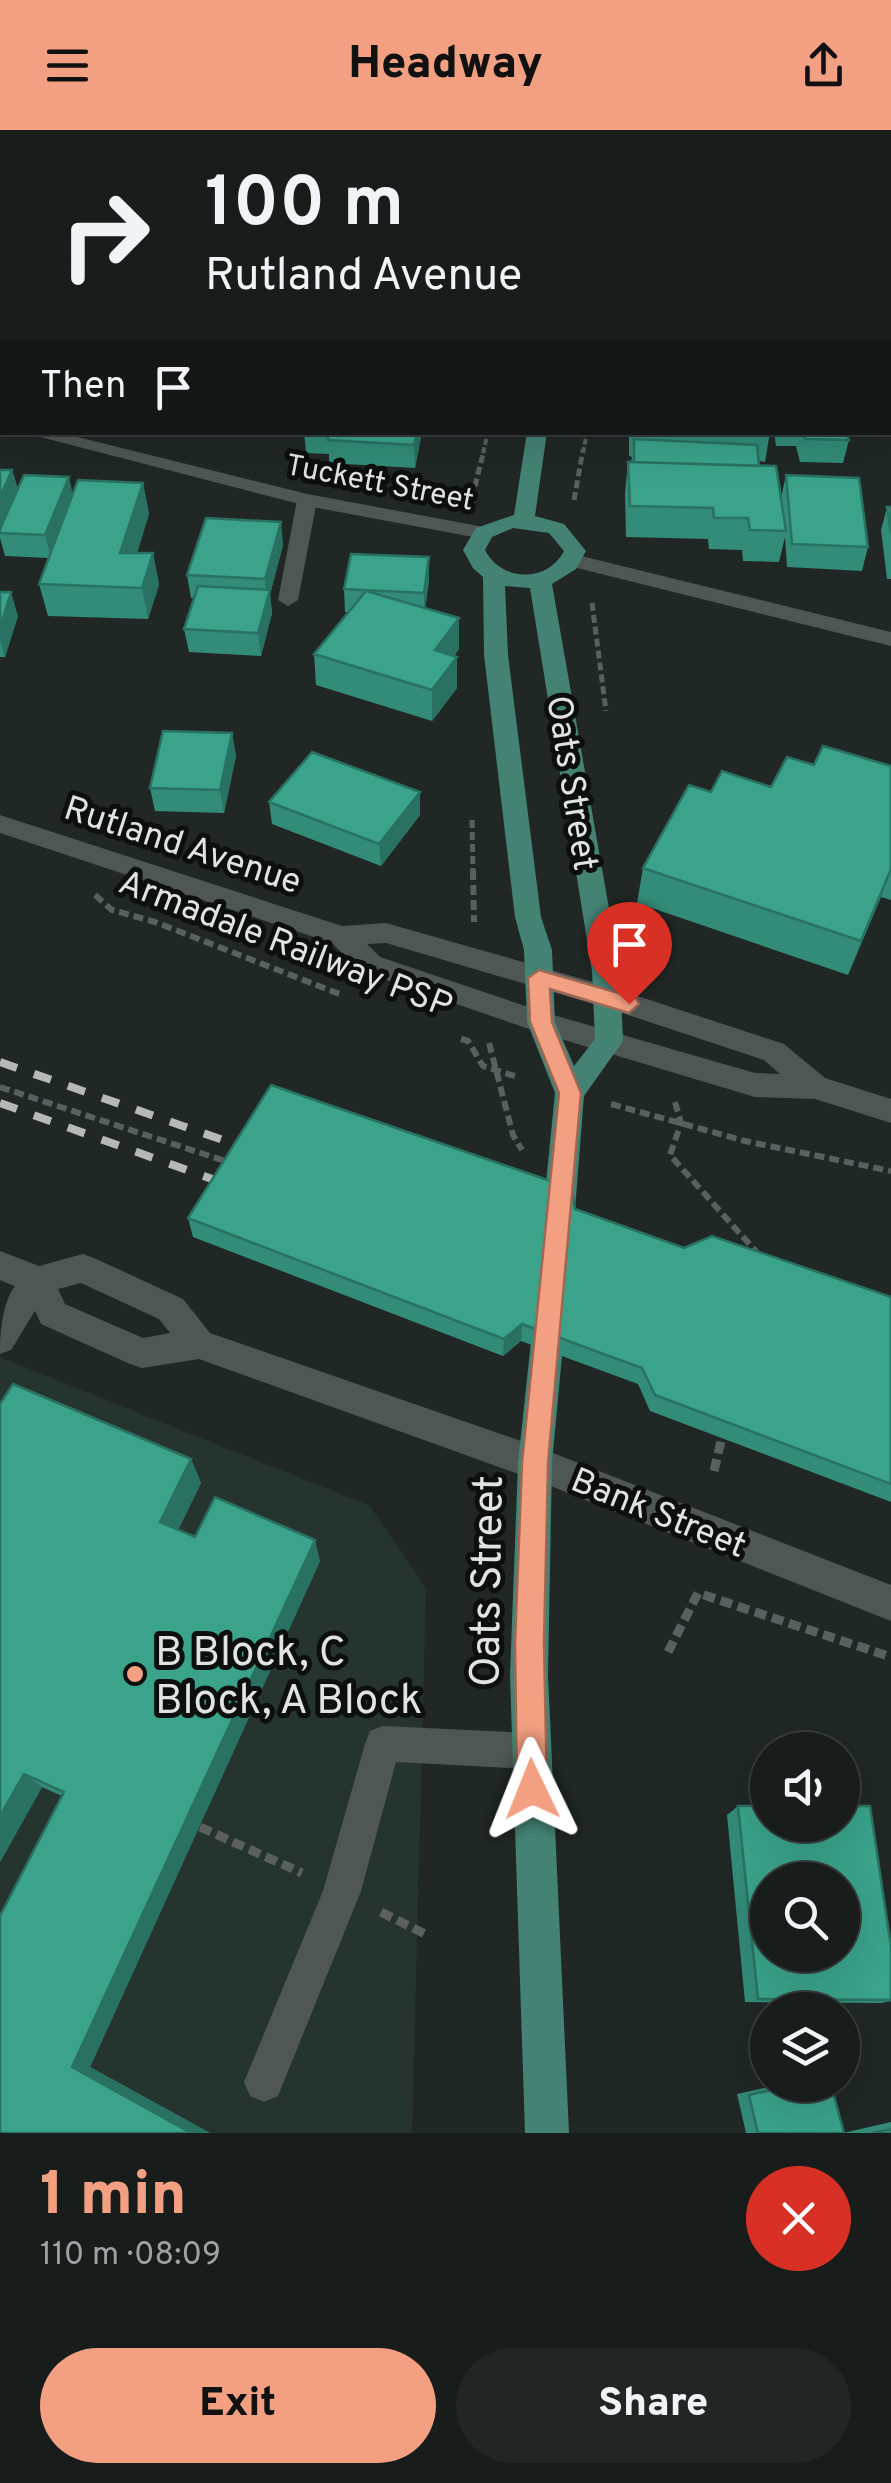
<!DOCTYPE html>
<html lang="en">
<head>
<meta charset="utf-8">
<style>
	body { margin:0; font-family:Overpass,sans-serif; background:#212625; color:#f1f3f6; height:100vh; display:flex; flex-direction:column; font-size:38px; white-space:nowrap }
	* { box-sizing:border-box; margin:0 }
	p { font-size:32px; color:#9fa2a3 }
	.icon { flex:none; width:55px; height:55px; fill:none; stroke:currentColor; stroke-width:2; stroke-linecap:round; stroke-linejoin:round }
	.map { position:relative; height:2003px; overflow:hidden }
	.drawer { display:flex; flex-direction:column; background:#181d1c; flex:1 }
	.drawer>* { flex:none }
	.banner { position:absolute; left:0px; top:0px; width:892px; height:305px; box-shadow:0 10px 40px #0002,0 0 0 2px #363b3b; background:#181d1c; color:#f1f3f6; overflow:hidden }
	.buttons { position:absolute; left:750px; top:1602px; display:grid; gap:20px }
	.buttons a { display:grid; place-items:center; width:110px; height:110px; border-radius:50%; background:#181d1c; box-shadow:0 10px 40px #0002,0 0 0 2px #363b3b; font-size:50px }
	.pin { position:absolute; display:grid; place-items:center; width:85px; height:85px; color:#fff; margin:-102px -42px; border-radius:50% 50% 50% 0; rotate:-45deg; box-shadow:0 0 10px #0007 }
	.pin .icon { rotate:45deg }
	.me { position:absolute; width:110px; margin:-55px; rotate:358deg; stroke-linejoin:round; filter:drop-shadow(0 0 8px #0008) }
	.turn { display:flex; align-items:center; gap:35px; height:210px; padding:0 40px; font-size:45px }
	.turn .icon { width:130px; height:130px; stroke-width:2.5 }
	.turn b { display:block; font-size:70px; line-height:85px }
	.then { display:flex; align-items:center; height:95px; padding:0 40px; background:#0003; gap:20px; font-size:38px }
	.round { display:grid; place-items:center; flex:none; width:105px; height:105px; border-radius:52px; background:#212625 }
	.head { display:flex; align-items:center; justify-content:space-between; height:170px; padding:0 40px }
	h1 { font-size:60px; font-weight:800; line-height:75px; color:#f2a081 }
	.primary-button { display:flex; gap:20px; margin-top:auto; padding:20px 40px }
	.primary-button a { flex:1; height:115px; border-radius:60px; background:#f2a081; color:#111; font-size:40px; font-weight:800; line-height:115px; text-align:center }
	.primary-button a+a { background:#212625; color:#f1f3f6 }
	header { display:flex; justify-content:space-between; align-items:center; height:130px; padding:0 40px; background:#f2a081; color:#111; font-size:45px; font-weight:800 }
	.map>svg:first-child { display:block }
	.built { fill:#263430 }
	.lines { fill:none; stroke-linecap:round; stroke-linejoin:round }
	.path-far3 { stroke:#5a605f; stroke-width:4; stroke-dasharray:6 2.5; stroke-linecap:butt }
	.path-far2 { stroke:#5a605f; stroke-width:5; stroke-dasharray:8 4; stroke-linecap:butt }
	.path-far1 { stroke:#5a605f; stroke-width:6; stroke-dasharray:10 5; stroke-linecap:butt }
	.path { stroke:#5a605f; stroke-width:9; stroke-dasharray:12 6; stroke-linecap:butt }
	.service { fill:#4f5754; fill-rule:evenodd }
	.minor { fill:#4f5754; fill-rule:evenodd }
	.tertiary { fill:#4f5754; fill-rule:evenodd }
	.primary { fill:#448374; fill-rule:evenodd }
	.rail { stroke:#b4b8b7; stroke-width:8; stroke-dasharray:18 18; stroke-linecap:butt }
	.wall { fill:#328c77 }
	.shaded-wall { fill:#297261 }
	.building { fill:#3aa38a; stroke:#297261; stroke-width:2.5; fill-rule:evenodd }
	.route { fill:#f2a081; stroke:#9d6854; stroke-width:2.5 }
	.poi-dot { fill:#f2a081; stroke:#0c0f0e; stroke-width:4 }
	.labels { text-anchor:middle; stroke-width:10; stroke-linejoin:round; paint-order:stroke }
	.far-street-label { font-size:30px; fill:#dfe3e2; stroke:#0c0f0e }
	.street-label { font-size:35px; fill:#dfe3e2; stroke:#0c0f0e }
	.near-street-label { font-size:42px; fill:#dfe3e2; stroke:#0c0f0e }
	.near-poi-label { font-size:42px; fill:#dfe3e2; stroke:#0c0f0e; text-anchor:start }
</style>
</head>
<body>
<header><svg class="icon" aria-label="menu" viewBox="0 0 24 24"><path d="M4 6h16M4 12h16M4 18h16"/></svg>Headway<svg class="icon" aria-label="share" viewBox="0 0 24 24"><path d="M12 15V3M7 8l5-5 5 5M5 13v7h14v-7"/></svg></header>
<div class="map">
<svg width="891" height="2003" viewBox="0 0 891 2003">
	<rect width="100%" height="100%" fill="#202725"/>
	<path class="built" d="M0,1227L369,1375L426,1458L412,2003H0Z"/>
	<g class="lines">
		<path class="path-far3" d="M483,323L488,302
			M583,323L587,302"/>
		<path class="path-far2" d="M472,368L484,320
			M574,370L583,320
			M592,473L606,581
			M472,690L473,742"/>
		<path class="path-far1" d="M473,740L474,792
			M95,765L112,780L155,792L342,865
			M461,909L468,911L483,936L518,947
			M489,913L513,1005L522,1020
			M0,957L231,1033
			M675,972L681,993L670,1025L760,1126
			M611,974L745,1011L891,1041"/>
		<path class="path" d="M714,1341L723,1303
			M668,1522L698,1463L891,1527
			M200,1697L302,1743
			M381,1782L429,1806"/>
		<path class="service" d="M307,364L317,370L298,470L288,476L278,470L297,370Z
			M38,1138L48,1142L53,1151L11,1220L0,1224C0,1193 4,1150 38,1138Z
			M383,1596L531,1603L544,1608L549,1621L544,1634L531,1639L396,1632L361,1761L278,1966L264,1972L250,1966L244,1952L323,1761L365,1614L370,1601Z"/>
		<path class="minor" d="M0,83H2V93H0Z
			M890,102H891V112H890Z
			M0,289L2,290V302L0,301Z
			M21,302H57L307,364L484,397L495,403L484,409L307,376Z
			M573,424L891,502V516L565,435L562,430Z
			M535,1316L891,1455V1491L523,1345L518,1333L523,1321Z"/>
		<path class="tertiary" d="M0,685L342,796L386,793L607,856L784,914L825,948L891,969V993L815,969L755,967L541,903L360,841L332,813L0,703ZM386,813L604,877L764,930L780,944L755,943L543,882L380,827L367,814Z
			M0,1121L39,1136L83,1124L94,1128L183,1169L210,1203L535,1316L547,1321L552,1333L547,1345L535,1350L199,1229L142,1238L130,1234L41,1194L26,1161L0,1150ZM81,1153L159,1189L170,1203L143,1208L65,1174L58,1159Z"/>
		<path class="primary" d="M527,302H547L535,386L564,394L586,421L576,439L552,454L620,841L623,911L584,966L574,1092L569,1102L558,1106L547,1102L542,1092L555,963L527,892L524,820L515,787L484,525L483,447L473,438L463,420L476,398L514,385ZM513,398L549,403L564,421C548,453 501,452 485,420L492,407ZM505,456L530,458L592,841L595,909L574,936L555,892L552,820L541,787L508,525Z
			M550,1168L562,1173L566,1183L552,1333L548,1545L569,2003H525L510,1545L518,1333L534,1183L538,1173Z"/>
		<path class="rail" d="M0,932L260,1023
			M0,973L240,1059"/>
	</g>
	<path class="wall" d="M338,0H502V2H337Z
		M685,0H767V2H685Z
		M304,302H422L415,338L329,333V324L306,323Z
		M629,302H770L765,332L759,331V336L781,368L786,345L868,417L862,441L787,437L785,407L779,432L743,431L742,420L709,419L708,409L626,407L625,363L628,332H631L632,327L629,326Z
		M774,302H847L849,310L843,333L800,332L796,316H776Z
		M0,340H12L18,359L73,364L143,353L149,384L137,423H153L159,455L148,489L48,486L39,454L49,428L5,426L0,408Z
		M887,377H891V449H887L881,400Z
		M283,415L270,464L272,483L261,526L189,522L184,499L194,468H191L187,445Z
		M429,451L425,478L459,488V519L454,526L457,558L432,591L316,555L314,524L348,482H345L344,459Z
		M0,462L18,486L5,527H0Z
		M232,603L236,626L224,683L155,681L150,658Z
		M814,635L891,636V770L881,767L848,845L637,773L643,738L711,662L771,657Z
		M269,672L420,685L381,736L272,694Z
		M575,1079L684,1118L891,1167V1372L650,1281L638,1254L521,1211L503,1226L193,1107L188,1088Z
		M0,1274L191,1329L201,1353L178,1400L195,1407L320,1431L90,1937L210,2003H0L62,1666L42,1657L0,1732Z
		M738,1676L891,1817V1871L881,1873L745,1872L727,1685Z
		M777,1955H831L843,2003L891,1992V2003H746L737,1964Z"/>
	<path class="shaded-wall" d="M0,0L7,1L2,2V9L0,13Z
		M148,0H165L164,2H146Z
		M417,302H422L415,338L414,315Z
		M12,340L19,364L0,403V367Z
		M69,347L74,370L51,428L45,405Z
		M143,353L149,384L127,454L120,423Z
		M281,392L283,415L270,464L272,483L261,526L258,503L267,469L265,449Z
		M153,423L159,455L148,489L142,458Z
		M429,427V451L424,486V463Z
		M11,462L18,486L5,527L0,510V498Z
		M459,488V519L436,551L435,520Z
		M457,527V558L432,591V560Z
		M232,603L236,626L224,683L220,660Z
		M420,662V685L381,736L379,714Z
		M891,739L881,767L848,845L861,811Z
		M522,1194L521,1211L503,1226L504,1209Z
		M191,1329L201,1353L171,1414L160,1392Z
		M315,1410L320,1431L90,1937L210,2003H191L72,1937Z
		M24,1644L42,1657L0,1732V1686Z"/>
	<path class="building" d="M86,0H148L146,2H85Z
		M178,0H238V2H177Z
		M338,0H403L402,2H337Z
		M436,0H500V2H435Z
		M612,0H672L673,2L612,1Z
		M773,0H846V2H773Z
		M2,204V225L0,212V205Z
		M329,302H417L414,315L328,310Z
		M803,302H847L849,310L805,309Z
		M634,309L757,315L759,336L634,332Z
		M628,332L776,336L786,401L750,400L748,388H714L713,378L630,376Z
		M0,340H12L0,367Z
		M24,345L69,347L45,405L0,403V399Z
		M786,345L859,348L868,417L792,414Z
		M78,350L143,353L120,423H153L142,458L39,454Z
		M887,377H891V403Z
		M206,388L281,392L265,449L187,445Z
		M351,424L429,427L424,463L344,459Z
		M198,456L270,460L258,503L184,499Z
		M366,461L459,488L435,520L457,527L432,560L314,524Z
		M0,462H11L0,498Z
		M163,601L232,603L220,660L150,658Z
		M823,616L891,636V739L861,811L643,738L689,655L711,662L722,641L771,657L787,627L814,635Z
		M312,622L420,662L379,714L269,672Z
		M271,955L571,1058L575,1079L684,1118L712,1106L891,1167V1354L655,1265L642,1238L522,1194L504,1209L188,1088Z
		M13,1254L191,1329L160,1392L195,1407L215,1367L315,1410L72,1937L191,2003H0V1786L64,1662L24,1644L0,1686V1274Z
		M738,1676H768V1695H842V1676H870L891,1817V1870L758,1869ZM768,1750H842V1825H768Z
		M795,1955H831L844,2003H758L749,1965Z
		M891,1999V2003H872Z"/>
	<path class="route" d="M539,840L636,868L639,874L629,883L550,859L552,892L581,963L548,1333L544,1513L547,1659L543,1670L532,1674L522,1670L517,1659L515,1513L522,1333L559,963L530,892L528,848Z"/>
	<circle class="poi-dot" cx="135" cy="1544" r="10"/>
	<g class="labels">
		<g class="far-street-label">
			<text transform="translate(380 352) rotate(11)" y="10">Tuckett Street</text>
		</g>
		<g class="street-label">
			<text transform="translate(573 653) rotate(81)" y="12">Oats Street</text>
			<text transform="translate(183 714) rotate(18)" y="12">Rutland Avenue</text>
			<text transform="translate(286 813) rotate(21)" y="12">Armadale Railway PSP</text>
			<text transform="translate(659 1382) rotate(22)" y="12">Bank Street</text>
		</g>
		<g class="near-street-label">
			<text transform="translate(485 1451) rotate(-89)" y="15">Oats Street</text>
		</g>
		<g class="near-poi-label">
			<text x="155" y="1535">B Block, C<tspan x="155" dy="48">Block, A Block</tspan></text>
		</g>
	</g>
</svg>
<div class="buttons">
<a><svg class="icon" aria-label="sound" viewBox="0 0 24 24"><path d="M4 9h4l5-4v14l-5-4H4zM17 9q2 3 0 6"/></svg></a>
<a><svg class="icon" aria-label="search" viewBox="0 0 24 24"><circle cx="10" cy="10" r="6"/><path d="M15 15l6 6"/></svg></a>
<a><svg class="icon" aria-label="layers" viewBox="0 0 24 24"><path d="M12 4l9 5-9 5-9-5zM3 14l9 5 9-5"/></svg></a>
</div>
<div class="pin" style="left:629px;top:874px;background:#d93025"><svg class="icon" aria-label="arrive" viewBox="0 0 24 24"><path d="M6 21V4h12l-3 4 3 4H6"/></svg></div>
<svg class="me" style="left:532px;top:1659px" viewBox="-20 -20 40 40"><path d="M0-17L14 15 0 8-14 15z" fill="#f2a081" stroke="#fff" stroke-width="4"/></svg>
<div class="banner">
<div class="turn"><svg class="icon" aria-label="right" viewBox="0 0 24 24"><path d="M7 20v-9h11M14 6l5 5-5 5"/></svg><div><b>100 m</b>Rutland Avenue</div></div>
<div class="then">Then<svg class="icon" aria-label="arrive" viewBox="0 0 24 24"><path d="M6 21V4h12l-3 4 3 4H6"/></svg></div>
</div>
</div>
<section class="drawer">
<div class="head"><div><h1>1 min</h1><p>110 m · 08:09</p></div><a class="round" style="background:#d93025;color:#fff"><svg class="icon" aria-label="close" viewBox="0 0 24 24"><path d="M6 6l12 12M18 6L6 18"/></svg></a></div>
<div class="primary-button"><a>Exit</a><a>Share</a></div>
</section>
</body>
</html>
